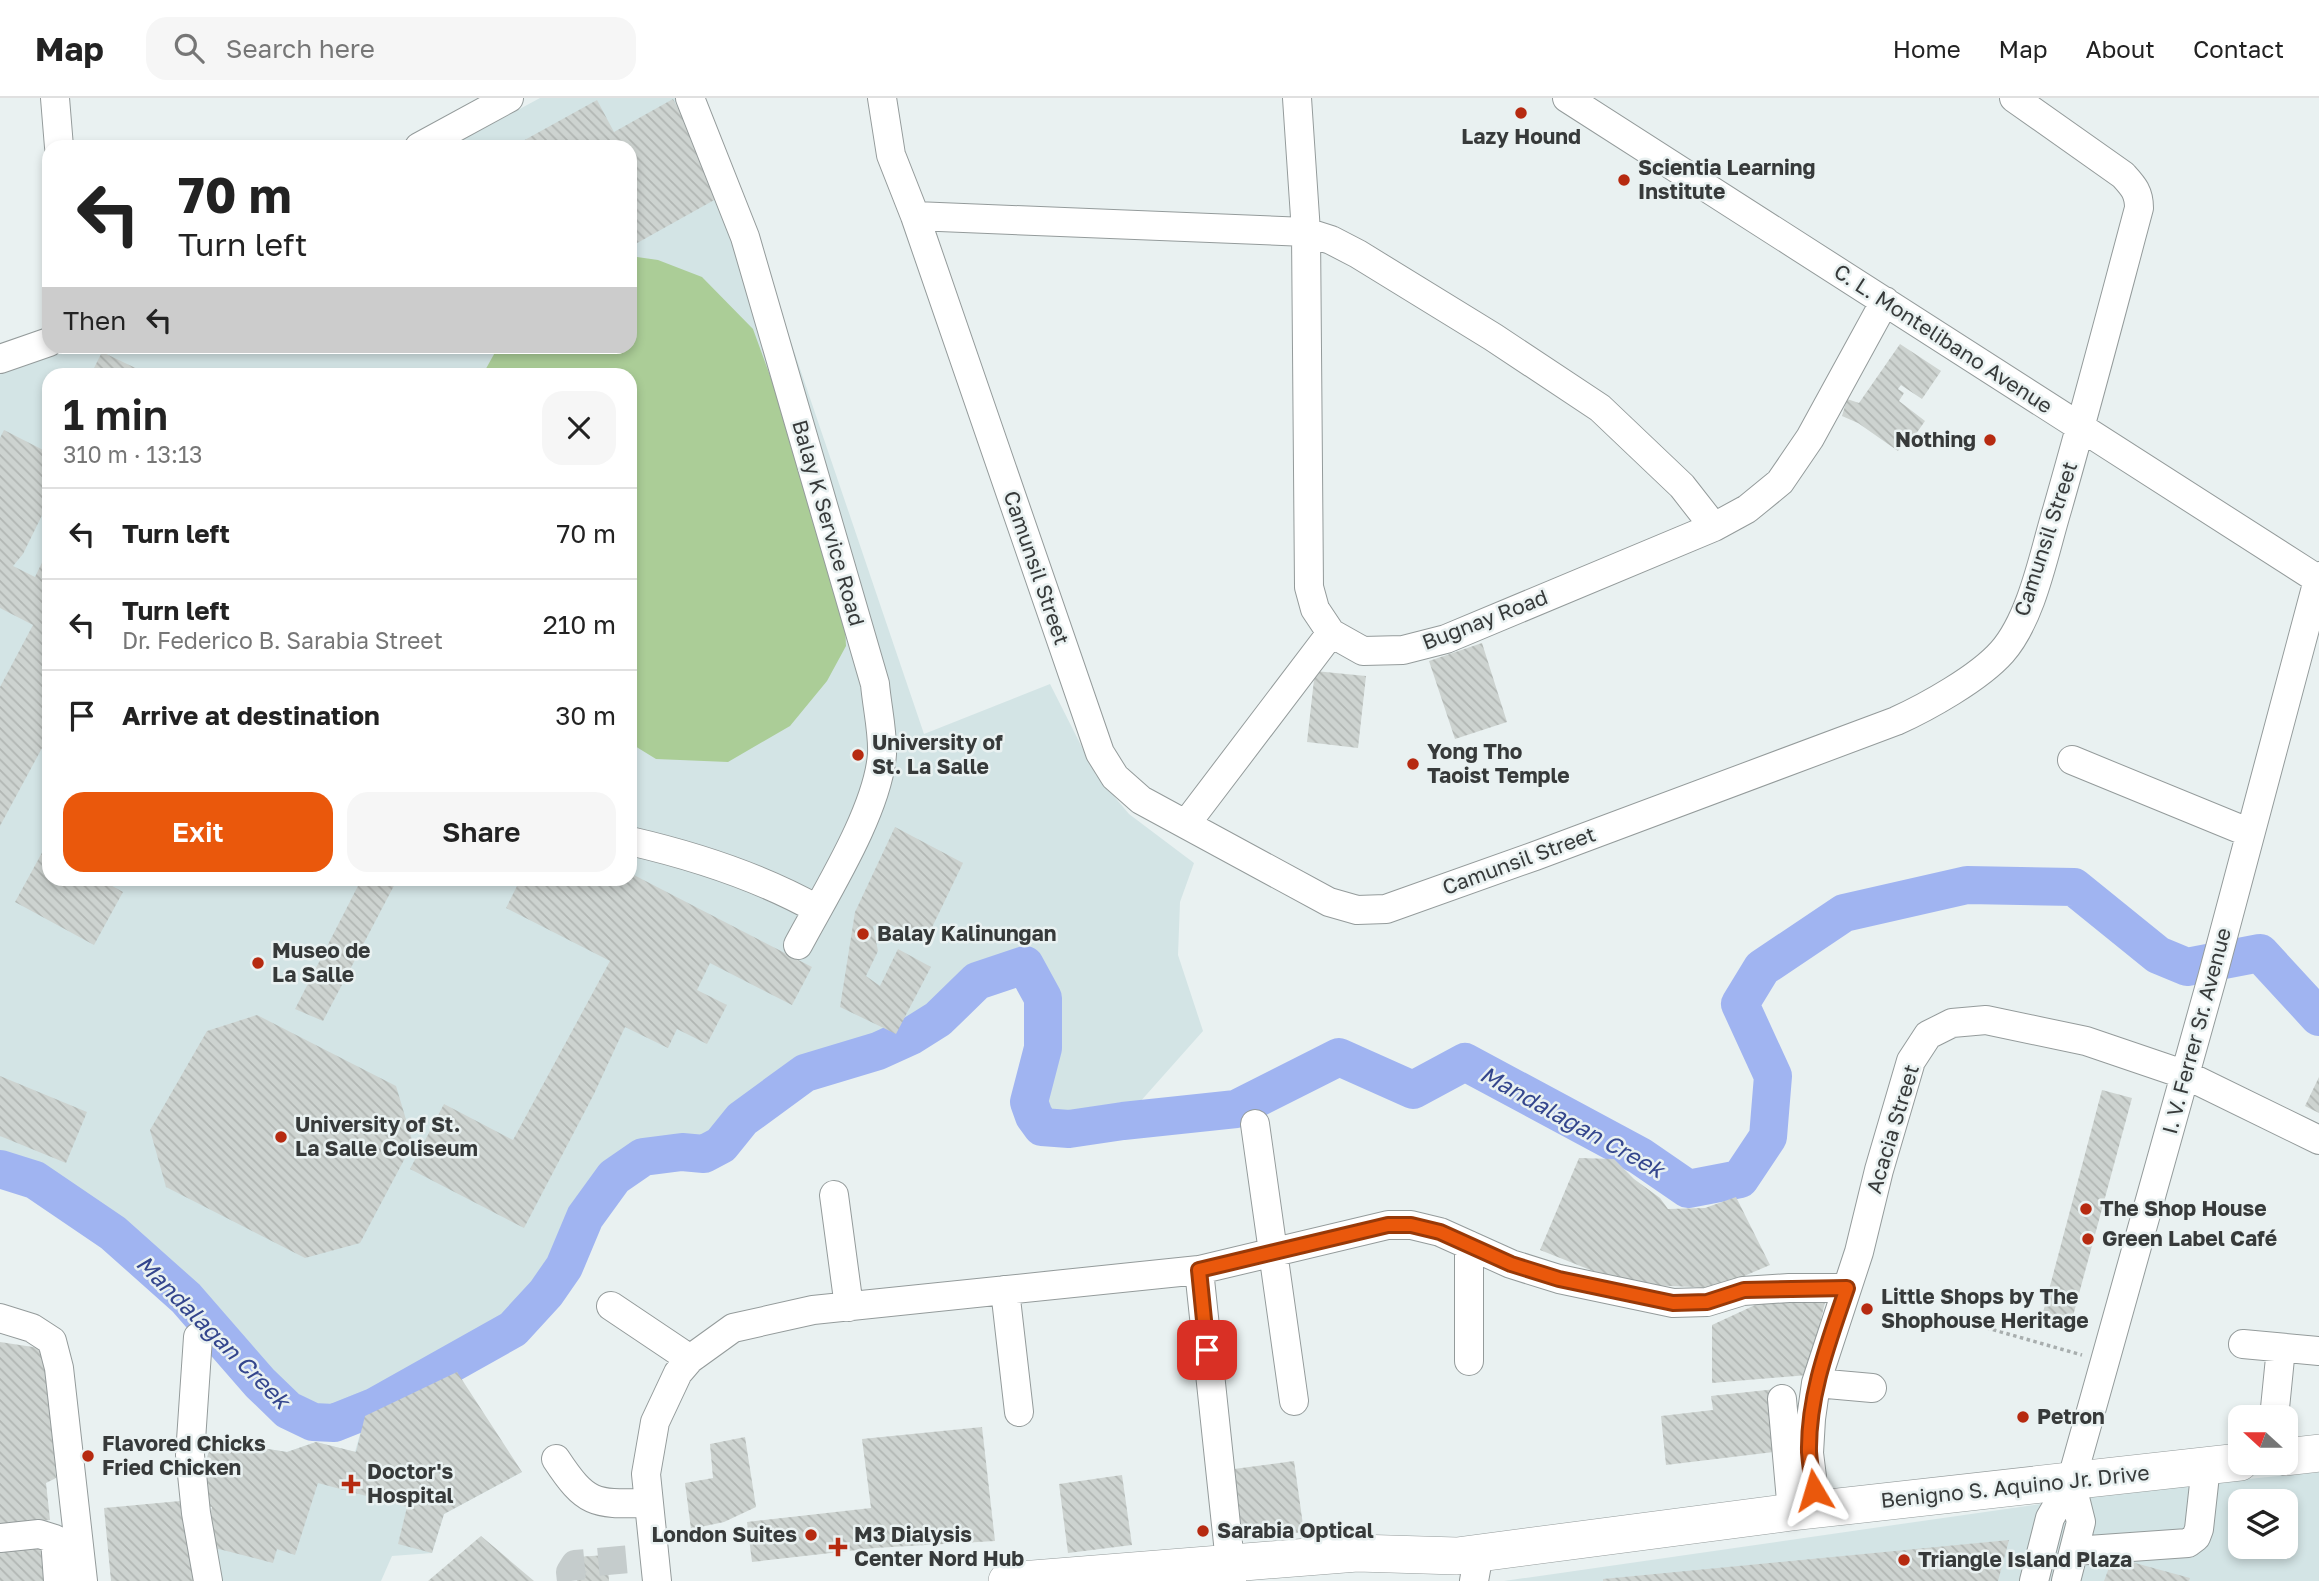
<!DOCTYPE html>
<html lang="en">
<head>
<meta charset="utf-8">
<style>
	body { margin:0; font-family:"Golos Text",sans-serif; background:#f6f6f6; color:#222; height:100vh; display:flex; flex-direction:column; font-size:26px; white-space:nowrap }
	* { box-sizing:border-box; margin:0 }
	p { font-size:23px; color:#767676 }
	.icon { flex:none; width:38px; height:38px; fill:none; stroke:currentColor; stroke-width:2; stroke-linecap:round; stroke-linejoin:round }
	.map { position:relative; flex:1; overflow:hidden }
	.details { position:absolute; left:42px; top:270px; width:595px; height:518px; display:flex; flex-direction:column; background:#fff; border-radius:21px; box-shadow:0 4px 10px #0003 }
	.details>* { flex:none }
	.banner { position:absolute; left:42px; top:42px; width:595px; height:214px; border-radius:21px; box-shadow:0 4px 10px #0003; background:#fff; color:#222; overflow:hidden }
	.needle { width:46px; rotate:291deg }
	.buttons { position:absolute; left:2228px; top:1307px; display:grid; gap:14px }
	.buttons a { display:grid; place-items:center; width:70px; height:70px; border-radius:14px; background:#fff; box-shadow:0 4px 10px #0003; font-size:35px }
	.pin { position:absolute; display:grid; place-items:center; width:60px; height:60px; color:#fff; margin:-30px; border-radius:14px; box-shadow:0 4px 10px #0006 }
	.me { position:absolute; width:77px; margin:-38px; rotate:353deg; stroke-linejoin:round; filter:drop-shadow(0 0 5px #0008) }
	.turn { display:flex; align-items:center; gap:24px; height:147px; padding:0 21px; font-size:32px }
	.turn .icon { width:91px; height:91px; stroke-width:2.5 }
	.turn b { display:block; font-size:49px; line-height:60px }
	.then { display:flex; align-items:center; height:66px; padding:0 21px; background:#0003; gap:14px; font-size:26px }
	.round { display:grid; place-items:center; flex:none; width:74px; height:74px; border-radius:21px; background:#f6f6f6 }
	.head { display:flex; align-items:center; justify-content:space-between; height:119px; padding:0 21px }
	h1 { font-size:42px; font-weight:600; line-height:52px }
	.primary-button { display:flex; gap:14px; margin-top:auto; padding:14px 21px }
	.primary-button a { flex:1; height:80px; border-radius:21px; background:#ea580c; color:#fff; font-size:28px; font-weight:600; line-height:80px; text-align:center }
	.primary-button a+a { background:#f6f6f6; color:#222 }
	ul { padding:0; list-style:none }
	li { display:flex; align-items:center; gap:21px; height:91px; padding:0 21px; border-top:2px solid #e0e0e0 }
	li div { flex:1 }
	li b { display:block; font-size:26px }
	li em { font-style:normal }
	header { display:flex; align-items:center; gap:42px; box-sizing:border-box; height:98px; padding:0 35px; background:#fff; border-bottom:2px solid #e0e0e0 }
	header strong { font-size:33px }
	nav { display:flex; gap:38px; margin-inline-start:auto; font-size:24px }
	.search { width:490px; height:63px; background:#f6f6f6; display:flex; align-items:center; gap:18px; box-sizing:border-box; padding:0 24px; border-radius:21px; color:#767676; font-size:26px }
	.map>svg:first-child { display:block }
	.built { fill:#d3e4e5; fill-rule:evenodd }
	.pitch { fill:#abcd97 }
	.lines { fill:none; stroke-linecap:round; stroke-linejoin:round }
	.river { stroke:#a0b4f1; stroke-width:38 }
	.building { fill:url(#building-back-hatch) }
	.minor-tunnel { stroke:#c5cccc; stroke-width:28; stroke-dasharray:28 14; stroke-linecap:butt }
	.minor-casing { stroke:#949b9b; stroke-width:30 }
	.major-casing { stroke:#949b9b; stroke-width:38 }
	.path { stroke:#a8aeae; stroke-width:3.5; stroke-dasharray:3.5 3.5; stroke-linecap:butt }
	.minor { stroke:#fff; stroke-width:28 }
	.major { stroke:#fff; stroke-width:37 }
	.route-casing { stroke:#983908; stroke-width:18 }
	.route { stroke:#ea580c; stroke-width:12 }
	.poi-dot { fill:#b62a10; stroke:#e9f1f1; stroke-width:2.5 }
	.labels { text-anchor:middle; stroke-width:5; stroke-linejoin:round; paint-order:stroke }
	.poi-label { font-size:21px; font-weight:bold; fill:#373a3a; stroke:#e9f1f1; text-anchor:start }
	.street-label { font-size:21px; fill:#373a3a; stroke:#e9f1f1 }
	.water-label { font-size:23px; font-style:italic; fill:#34468d; stroke:#e9f1f1 }
</style>
</head>
<body>
<header>
<strong>Map</strong>
<div class="search"><svg class="icon" aria-label="search" viewBox="0 0 24 24"><circle cx="10" cy="10" r="6"/><path d="M15 15l6 6"/></svg>Search here</div>
<nav><a>Home</a><a>Map</a><a>About</a><a>Contact</a></nav>
</header>
<div class="map">
<svg width="2319" height="1483" viewBox="0 0 2319 1483">
	<defs>
		<pattern id="building-back-hatch" width="6" height="6" patternUnits="userSpaceOnUse" patternTransform="scale(1.75)"><rect width="6" height="6" fill="#cdd3d0"/><path d="M-1 5l2 2M0 0l6 6M5-1l2 2" fill="none" stroke="#b1b6b3"/></pattern>
	</defs>
	<rect width="100%" height="100%" fill="#e9f1f1"/>
	<path class="built" d="M540,0H698L755,138L924,636L1050,586L1096,677L1129,716L1194,765L1180,804L1178,857L1203,933L1123,1023L1069,1031L1042,1029L1034,1018L1029,1004L1043,950V900L1025,867L978,883L938,921L911,938L878,953L805,975L742,1021L721,1047L704,1056L682,1054L643,1059L614,1079L585,1119L564,1169L546,1195L513,1231L374,1309L334,1325L313,1324L288,1312L260,1285L186,1200L113,1135L35,1082L0,1071V275L69,248H630V49H449ZM49,276H630V780H49Z
		M365,1318L522,1374L444,1416L432,1455L392,1458L381,1483H214L211,1449L215,1437L212,1409L203,1407L199,1398L211,1342L287,1354L316,1344L355,1354Z
		M2319,1374V1483H1504L2138,1392ZM2240,1404H2286V1449H2240Z"/>
	<path class="pitch" d="M630,158L658,162L702,179L753,231L788,327L844,508L846,548L827,583L790,628L728,664L656,661L630,645V276H483L498,249L630,248Z"/>
	<g class="lines">
		<path class="river" d="M0,1071L35,1082L113,1135L186,1200L260,1285L288,1312L313,1324L334,1325L374,1309L513,1231L546,1195L564,1169L585,1119L614,1079L643,1059L682,1054L704,1056L721,1047L742,1021L805,975L878,953L911,938L938,921L977,883L1025,867L1043,900V950L1029,1004L1034,1018L1042,1029L1069,1031L1123,1023L1236,1011L1339,959L1413,992L1465,964L1640,1058L1688,1091L1740,1081L1768,1039L1773,978L1740,906L1762,870L1844,815L1967,787L2074,789L2158,857L2187,869L2260,855L2319,919"/>
	</g>
	<path class="building" d="M673,1L725,96L630,149V49H512L597,2L614,34Z
		M1900,246L1941,273L1922,301L1901,287L1898,291L1904,295L1899,303L1925,323L1906,350L1902,348L1898,353L1858,325L1842,318L1847,301L1859,305Z
		M102,254L148,276H91Z
		M4,332L49,355V403L23,456L13,468L35,479L49,450V637L0,728V589L33,527L0,510V340Z
		M1482,545L1507,624L1455,641L1429,563Z
		M1315,573L1366,578L1358,650L1307,644Z
		M895,729L963,765L925,844L887,825L873,828L878,853L866,878L880,888L898,851L931,869L896,936L840,909L855,814Z
		M44,751L49,753V780H98L123,794L94,847L15,804Z
		M630,775L812,869L792,907L710,865L697,892L727,907L707,946L677,931L668,950L625,929L594,996L524,1130L410,1071L444,1006L513,1042L610,863L506,810L521,780H630Z
		M362,780H398L323,923L295,911Z
		M257,917L396,988L413,1045L360,1145L305,1160L166,1089L150,1032L207,933Z
		M0,978L87,1014L66,1065L0,1038Z
		M2319,979V1015L2305,1008Z
		M2102,992L2132,1000L2070,1229L2041,1222Z
		M1579,1060L1614,1061L1634,1081L1660,1100L1668,1111L1705,1110L1736,1099L1770,1167L1716,1190L1647,1187L1598,1175L1540,1152Z
		M1790,1191L1826,1200L1808,1277L1712,1285V1227Z
		M0,1244L46,1251L56,1380L46,1385L50,1422L0,1428Z
		M457,1274L522,1374L444,1416L432,1455L398,1446L407,1409L318,1385L295,1457L277,1451L273,1465L211,1449L215,1437L206,1432L212,1409L203,1407L199,1398L211,1342L287,1354L316,1344L356,1354L365,1318Z
		M1776,1291L1783,1353L1666,1367L1661,1318L1713,1312L1711,1298Z
		M982,1329L995,1443L875,1450L752,1464L747,1424L871,1410L862,1341Z
		M745,1339L756,1409L724,1424L691,1431L685,1385L713,1380L710,1346Z
		M1294,1363L1304,1434L1246,1441L1242,1435L1234,1371Z
		M1122,1377L1132,1447L1068,1455L1059,1386Z
		M191,1402L199,1483H111L104,1410Z
		M481,1438L534,1483H428Z
		M2009,1442L1998,1483H1603V1481Z
		M44,1443L48,1483H0V1448Z
		M607,1457L609,1483H577L576,1459Z
		M2113,1459L2190,1480L2189,1483H2104Z"/>
	<g class="lines">
		<path class="minor-tunnel" d="M571,1483L570,1474L575,1466L641,1460"/>
		<defs>
			<path id="minor" d="M55,0L59,49
				M690,0L745,139L875,586C877,609 883,634 882,656C878,713 825,796 798,847
				M882,0L891,57L915,118L1100,655L1115,679L1141,702L1329,804L1357,812L1386,811L1535,758L1896,623C1927,609 1979,580 2002,554C2032,520 2044,455 2057,412C2086,311 2112,211 2139,110C2139,94 2133,88 2123,77L2014,0
				M1297,0L1306,134L1309,489L1315,511L1331,535L1363,553L1403,552L1446,541L1714,429L1747,411L1780,384L1810,340L1885,203
				M1567,0L2319,482
				M419,49L509,0
				M915,118L1306,134L1331,142L1358,156L1493,239L1600,310L1682,388L1714,429
				M0,261L49,244
				M2072,662L2250,735
				M1186,726L1331,535
				M630,743C695,758 758,778 817,811
				M1255,1026L1294,1303
				M834,1097L849,1209
				M1199,1172L1232,1483
				M1005,1192L1019,1314
				M611,1208L690,1261
				M0,1220L32,1230L52,1243L59,1270L83,1483
				M198,1239L190,1357L196,1415L208,1483
				M2243,1246L2319,1253
				M1469,1263V1147
				M1816,1285L1872,1290
				M1782,1301L1792,1414
				M2274,1320L2281,1250
				M556,1361C587,1408 595,1406 649,1405
				M1816,1411L1809,1355L1811,1321L1816,1285L1859,1154L1879,1072L1911,963L1928,937L1952,925L1986,922L2086,943L2186,977L2319,1042
				M0,1440L39,1436L55,1441L58,1483
				M2074,1453L2188,1445L2196,1439L2199,1431L2206,1368
				M657,1483L646,1376L655,1324L678,1275L690,1261L733,1230L813,1212L1199,1172L1388,1127H1411L1440,1134L1511,1166L1559,1181L1673,1205L1707,1204L1743,1193L1789,1190H1847
				M1474,1483L1479,1455
				M2034,1483L2050,1420L2071,1384L2105,1263L2212,880L2319,478
				M2066,1483L2081,1424L2071,1384"/>
			<path id="major" d="M2286,1359L2319,1355
				M1007,1483L1357,1455L1457,1458L1792,1414L2240,1364"/>
		</defs>
		<use href="#minor" class="minor-casing"/>
		<use href="#major" class="major-casing"/>
		<path class="path" d="M1966,1224L2082,1257"/>
		<use href="#minor" class="minor"/>
		<use href="#major" class="major"/>
	</g>
	<g class="lines">
		<defs>
			<path id="route" d="M1207,1252L1199,1172L1388,1127H1411L1440,1134L1511,1166L1559,1181L1673,1205L1707,1204L1744,1192L1847,1190C1829,1243 1808,1297 1809,1354C1810,1367 1812,1380 1814,1392"/>
		</defs>
		<use href="#route" class="route-casing"/>
		<use href="#route" class="route"/>
	</g>
	<g class="poi-dot">
		<circle cx="1521" cy="15" r="7"/>
		<circle cx="1624" cy="82" r="7"/>
		<circle cx="1990" cy="342" r="7"/>
		<circle cx="858" cy="657" r="7"/>
		<circle cx="1413" cy="666" r="7"/>
		<circle cx="863" cy="836" r="7"/>
		<circle cx="258" cy="865" r="7"/>
		<circle cx="281" cy="1039" r="7"/>
		<circle cx="2086" cy="1111" r="7"/>
		<circle cx="2088" cy="1141" r="7"/>
		<circle cx="1867" cy="1211" r="7"/>
		<circle cx="2023" cy="1319" r="7"/>
		<circle cx="88" cy="1358" r="7"/>
		<path d="M347.5 1375.5h7v7h7v7h-7v7h-7v-7h-7v-7h7z"/>
		<circle cx="1203" cy="1433" r="7"/>
		<circle cx="811" cy="1437" r="7"/>
		<path d="M834.5 1438.5h7v7h7v7h-7v7h-7v-7h-7v-7h7z"/>
		<circle cx="1904" cy="1462" r="7"/>
	</g>
	<g class="labels">
		<g class="poi-label">
			<text x="1521" y="46" text-anchor="middle">Lazy Hound</text>
			<text x="1638" y="77">Scientia Learning<tspan x="1638" dy="24">Institute</tspan></text>
			<text x="1976" y="349" text-anchor="end">Nothing</text>
			<text x="872" y="652">University of<tspan x="872" dy="24">St. La Salle</tspan></text>
			<text x="1427" y="661">Yong Tho<tspan x="1427" dy="24">Taoist Temple</tspan></text>
			<text x="877" y="843">Balay Kalinungan</text>
			<text x="272" y="860">Museo de<tspan x="272" dy="24">La Salle</tspan></text>
			<text x="295" y="1034">University of St.<tspan x="295" dy="24">La Salle Coliseum</tspan></text>
			<text x="2100" y="1118">The Shop House</text>
			<text x="2102" y="1148">Green Label Café</text>
			<text x="1881" y="1206">Little Shops by The<tspan x="1881" dy="24">Shophouse Heritage</tspan></text>
			<text x="2037" y="1326">Petron</text>
			<text x="102" y="1353">Flavored Chicks<tspan x="102" dy="24">Fried Chicken</tspan></text>
			<text x="367" y="1381">Doctor's<tspan x="367" dy="24">Hospital</tspan></text>
			<text x="1217" y="1440">Sarabia Optical</text>
			<text x="797" y="1444" text-anchor="end">London Suites</text>
			<text x="854" y="1444">M3 Dialysis<tspan x="854" dy="24">Center Nord Hub</tspan></text>
			<text x="1918" y="1469">Triangle Island Plaza</text>
		</g>
		<g class="street-label">
			<text transform="translate(1943 241) rotate(33)" y="7">C. L. Montelibano Avenue</text>
			<text transform="translate(828 425) rotate(74)" y="7">Balay K Service Road</text>
			<text transform="translate(2046 441) rotate(-72)" y="7">Camunsil Street</text>
			<text transform="translate(1036 470) rotate(71)" y="7">Camunsil Street</text>
			<text transform="translate(1485 522) rotate(-21)" y="7">Bugnay Road</text>
			<text transform="translate(1519 763) rotate(-20)" y="7">Camunsil Street</text>
			<text transform="translate(2197 933) rotate(-75)" y="7">I. V. Ferrer Sr. Avenue</text>
			<text transform="translate(1893 1031) rotate(-73)" y="7">Acacia Street</text>
			<text transform="translate(2015 1389) rotate(-6)" y="7">Benigno S. Aquino Jr. Drive</text>
		</g>
		<g class="water-label">
			<text transform="translate(1572 1024) rotate(29)" y="8">Mandalagan Creek</text>
			<text transform="translate(213 1234) rotate(45)" y="8">Mandalagan Creek</text>
		</g>
	</g>
</svg>
<div class="buttons">
<a><svg class="needle" viewBox="-14 -14 28 28"><path d="M0-13l5 13h-10z" fill="#e53935"/><path d="M0 13l5-13h-10z" fill="#767676"/></svg></a>
<a><svg class="icon" aria-label="layers" viewBox="0 0 24 24"><path d="M12 4l9 5-9 5-9-5zM3 14l9 5 9-5"/></svg></a>
</div>
<div class="pin" style="left:1207px;top:1252px;background:#d93025"><svg class="icon" aria-label="arrive" viewBox="0 0 24 24"><path d="M6 21V4h12l-3 4 3 4H6"/></svg></div>
<svg class="me" style="left:1814px;top:1392px" viewBox="-20 -20 40 40"><path d="M0-17L14 15 0 8-14 15z" fill="#ea580c" stroke="#fff" stroke-width="4"/></svg>
<div class="banner">
<div class="turn"><svg class="icon" aria-label="left" viewBox="0 0 24 24"><path d="M17 20v-9H6M10 6l-5 5 5 5"/></svg><div><b>70 m</b>Turn left</div></div>
<div class="then">Then<svg class="icon" aria-label="left" viewBox="0 0 24 24"><path d="M17 20v-9H6M10 6l-5 5 5 5"/></svg></div>
</div>
<section class="details">
<div class="head"><div><h1>1 min</h1><p>310 m · 13:13</p></div><a class="round"><svg class="icon" aria-label="close" viewBox="0 0 24 24"><path d="M6 6l12 12M18 6L6 18"/></svg></a></div>
<ul>
<li><svg class="icon" aria-label="left" viewBox="0 0 24 24"><path d="M17 20v-9H6M10 6l-5 5 5 5"/></svg><div><b>Turn left</b></div><em>70 m</em></li>
<li><svg class="icon" aria-label="left" viewBox="0 0 24 24"><path d="M17 20v-9H6M10 6l-5 5 5 5"/></svg><div><b>Turn left</b><p>Dr. Federico B. Sarabia Street</p></div><em>210 m</em></li>
<li><svg class="icon" aria-label="arrive" viewBox="0 0 24 24"><path d="M6 21V4h12l-3 4 3 4H6"/></svg><div><b>Arrive at destination</b></div><em>30 m</em></li>
</ul>
<div class="primary-button"><a>Exit</a><a>Share</a></div>
</section>
</div>
</body>
</html>
